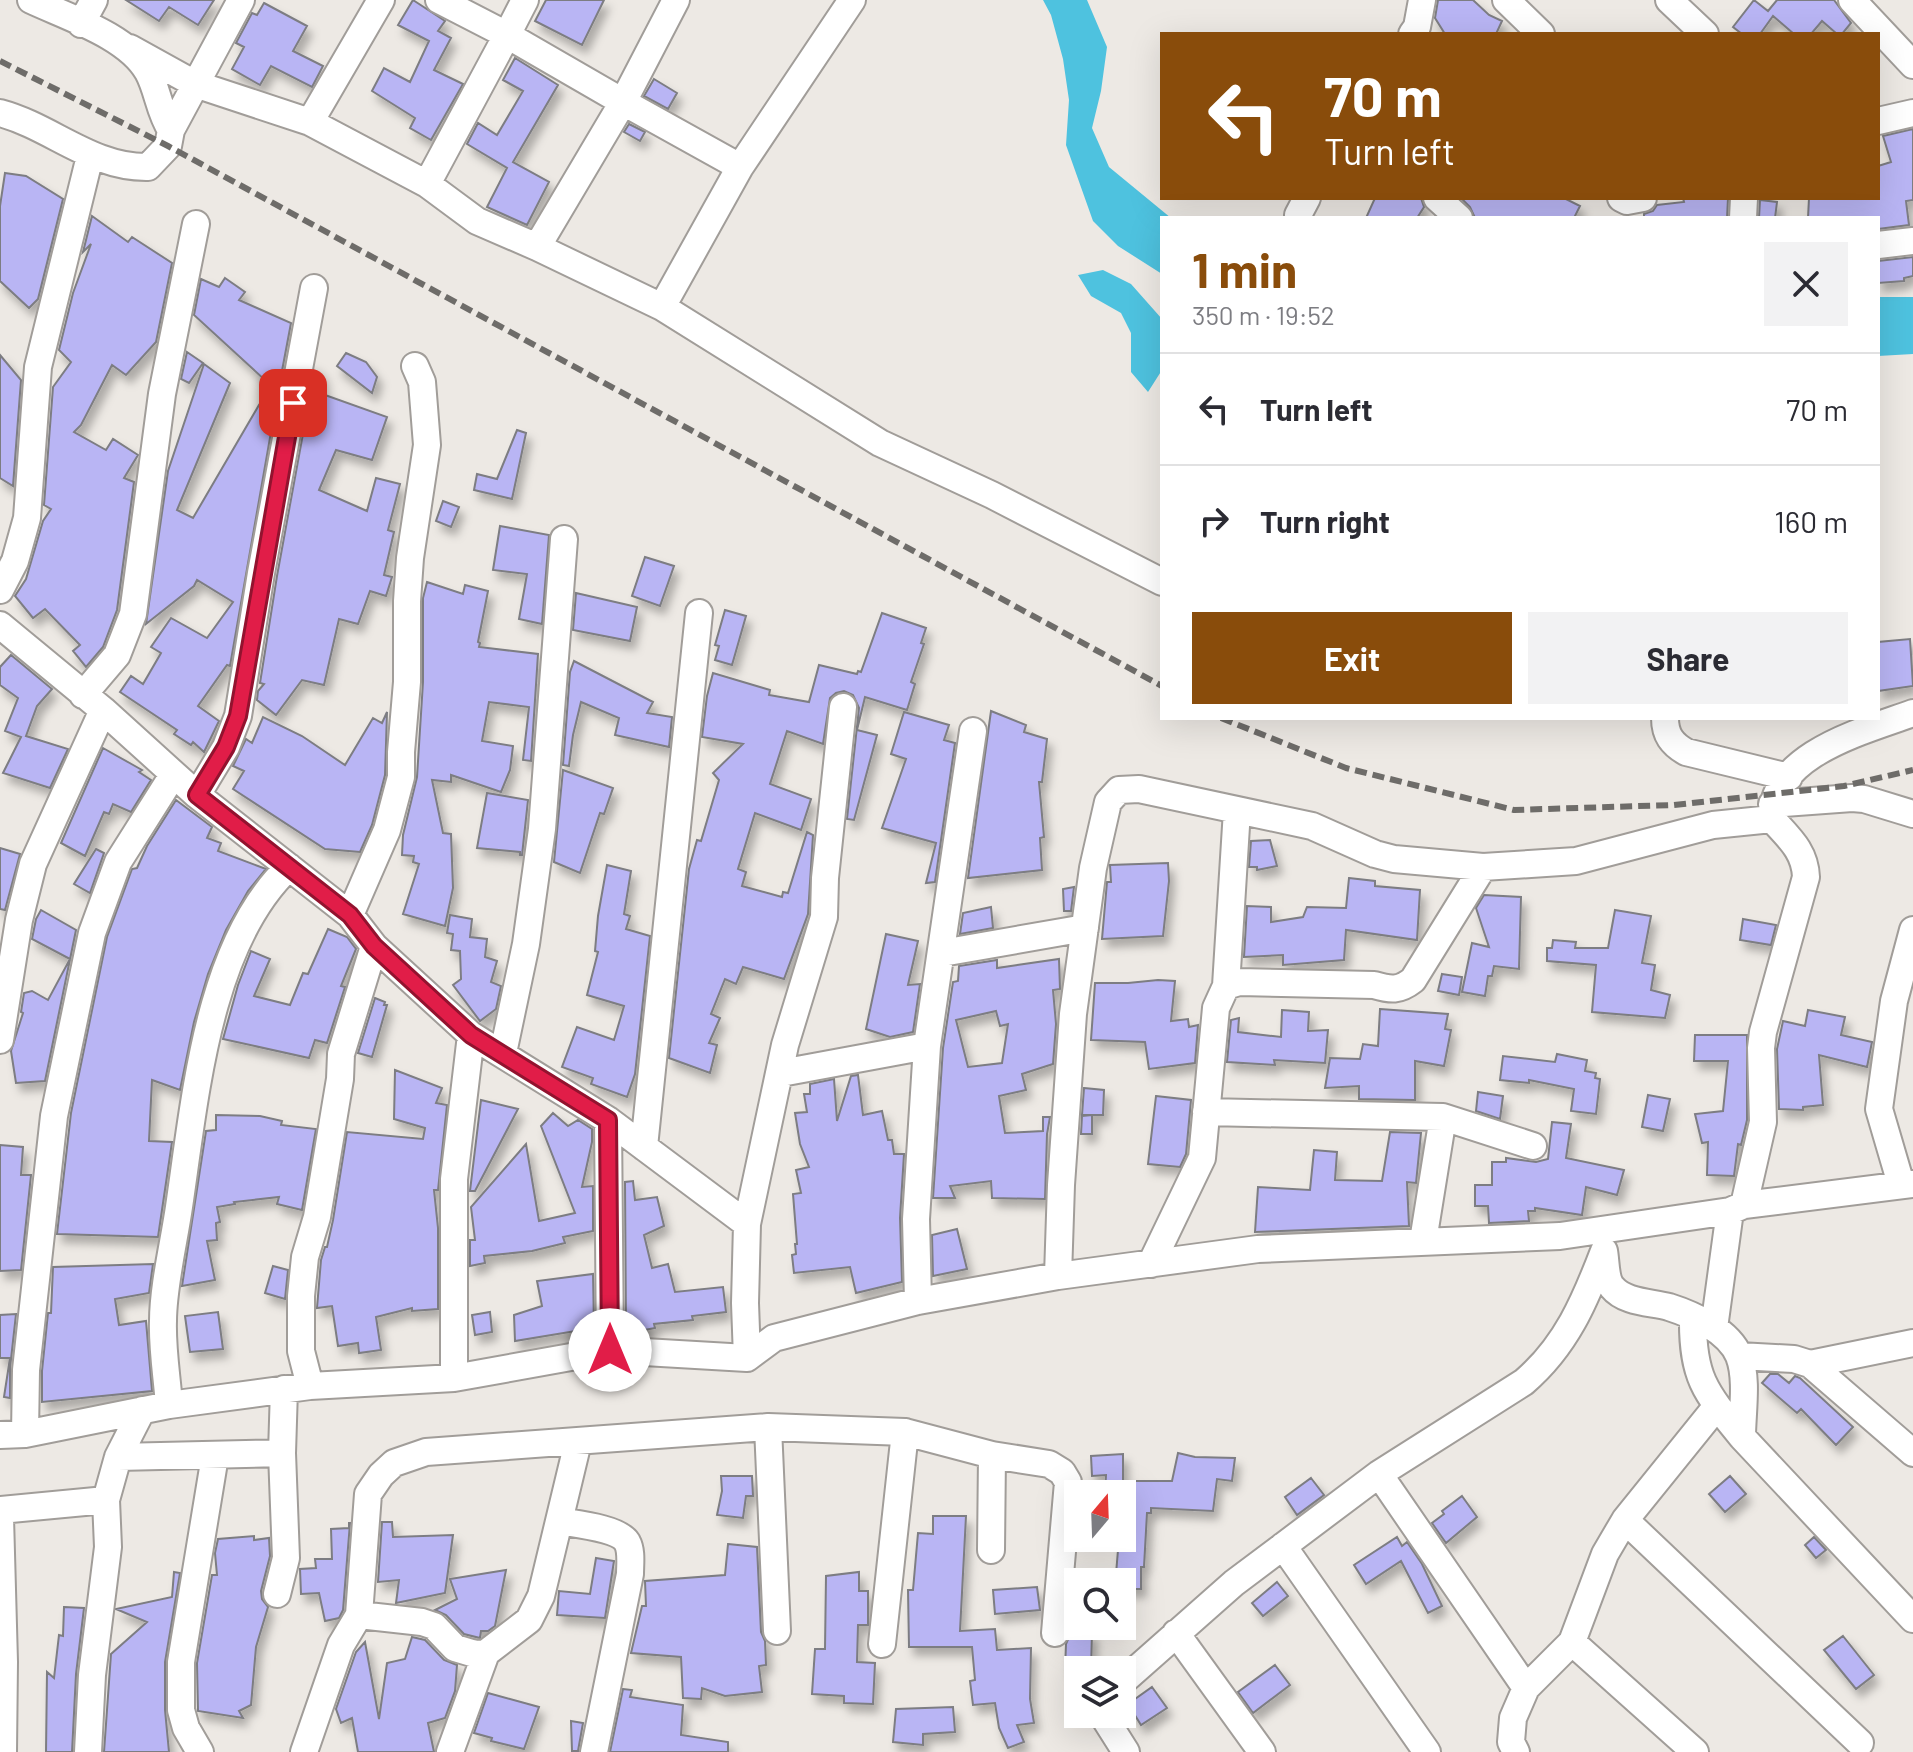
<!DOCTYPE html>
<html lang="en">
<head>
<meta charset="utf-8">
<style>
	body { margin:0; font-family:Barlow,sans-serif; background:#f2f2f3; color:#2b2b33; height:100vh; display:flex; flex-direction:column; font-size:30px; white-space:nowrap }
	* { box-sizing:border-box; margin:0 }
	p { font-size:26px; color:#7c7c81 }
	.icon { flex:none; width:44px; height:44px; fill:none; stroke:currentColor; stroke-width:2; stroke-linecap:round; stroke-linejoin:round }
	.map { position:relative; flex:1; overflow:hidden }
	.side { position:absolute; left:1160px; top:216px; width:720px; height:504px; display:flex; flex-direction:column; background:#fff; border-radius:0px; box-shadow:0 8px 32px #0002 }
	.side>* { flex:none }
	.banner { position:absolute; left:1160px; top:32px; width:720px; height:168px; border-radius:0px; box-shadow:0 8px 32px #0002; background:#894c0b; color:#fff; overflow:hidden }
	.needle { width:52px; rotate:19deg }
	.controls { position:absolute; left:1064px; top:1480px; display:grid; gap:16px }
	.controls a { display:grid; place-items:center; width:72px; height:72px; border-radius:0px; background:#fff; box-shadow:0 8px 32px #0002; font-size:40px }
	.pin { position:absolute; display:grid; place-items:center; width:68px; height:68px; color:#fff; margin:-34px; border-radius:16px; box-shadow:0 4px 12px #0006 }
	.me { position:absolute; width:88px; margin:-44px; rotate:0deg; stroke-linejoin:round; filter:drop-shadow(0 0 6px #0008) }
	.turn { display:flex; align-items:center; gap:28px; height:168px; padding:0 32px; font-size:36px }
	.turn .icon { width:104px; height:104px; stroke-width:2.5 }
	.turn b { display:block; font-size:56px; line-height:68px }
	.round { display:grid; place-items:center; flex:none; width:84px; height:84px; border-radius:0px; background:#f2f2f3 }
	.summary { display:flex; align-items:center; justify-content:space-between; height:136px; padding:0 32px }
	h1 { font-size:48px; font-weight:700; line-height:60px; color:#894c0b }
	.primary-button { display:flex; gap:16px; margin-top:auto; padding:16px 32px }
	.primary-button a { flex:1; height:92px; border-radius:0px; background:#894c0b; color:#fff; font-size:32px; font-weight:700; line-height:92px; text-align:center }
	.primary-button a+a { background:#f2f2f3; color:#2b2b33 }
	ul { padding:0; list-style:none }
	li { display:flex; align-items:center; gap:24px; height:112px; padding:0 32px; border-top:2px solid #e1e1e2 }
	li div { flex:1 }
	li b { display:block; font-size:30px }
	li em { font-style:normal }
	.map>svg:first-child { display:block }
	.water { fill:#4ec2df }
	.building { fill:#b9b5f4; stroke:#7d7d82; stroke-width:2; fill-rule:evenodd; filter:url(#shadow) }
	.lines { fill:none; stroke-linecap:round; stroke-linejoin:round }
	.minor-casing { stroke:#a19d99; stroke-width:30 }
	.minor { stroke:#fff; stroke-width:26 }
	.rail { stroke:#6e6c69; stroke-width:6; stroke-dasharray:12 6; stroke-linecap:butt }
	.route-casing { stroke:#92132f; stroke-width:20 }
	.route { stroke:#e11d48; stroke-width:14 }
</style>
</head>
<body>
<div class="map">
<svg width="1913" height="1752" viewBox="0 0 1913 1752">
	<defs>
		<filter id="shadow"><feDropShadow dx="5" dy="8" stdDeviation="4" flood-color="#0004"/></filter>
	</defs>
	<rect width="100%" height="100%" fill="#ede9e4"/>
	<path class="water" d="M1043,0H1087L1107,47L1101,91L1092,128L1109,167L1171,218H1162V274L1118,246L1093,221L1066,145L1069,100L1063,59L1051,15Z
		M1103,270L1131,284L1162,319V370L1148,392L1131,372V333L1121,313L1091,296L1078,275Z
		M1878,297H1913V354L1878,356Z"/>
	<path class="building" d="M126,0H214L198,25L169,7L159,21Z
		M413,0L445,21L438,31L451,38L434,70L463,84L431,140L410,128L415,118L372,91L384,68L410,82L429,41L398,25Z
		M546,0H604L582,45L535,21Z
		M1438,0H1473L1489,15L1502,21L1496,34H1445L1435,18Z
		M1754,0L1768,11L1777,0H1834L1851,23L1842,34H1837L1822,21L1811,34H1794L1773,16L1760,34H1742L1733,27Z
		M264,3L307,26L293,51L323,66L312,87L271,66L260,85L232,69L244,47L236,43L252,13L257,15Z
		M515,58L558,85L513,162L549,182L527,225L487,207L507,168L467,144L478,123L497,135L523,91L503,80Z
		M654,79L677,93L668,109L644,96Z
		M629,124L645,132L640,141L624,132Z
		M1913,129V200L1906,201L1909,225L1878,229V218H1808L1809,198H1878V166L1891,162L1883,136Z
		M5,173L26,176L63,199L38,299L29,308L0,281V206Z
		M1375,198H1421L1424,207L1417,218H1366Z
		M1461,198H1564L1580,206L1574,218H1475L1470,207Z
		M1683,198H1728L1727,218H1644V214L1653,211L1657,205L1684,202Z
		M1760,200L1777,202L1775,218H1759Z
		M92,216L128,242L132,237L172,263L156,342L126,375L112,365L81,425L74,432L106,450L113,439L138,455L124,478L134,482L117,610L103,647L86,667L73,651L80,645L45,609L33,618L15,596L26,579L43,521L51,509L44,505L53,387L71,362L59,350L73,293L91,244L83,252Z
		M1913,257V276L1904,278V281L1878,283V261Z
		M225,278L245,292L239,300L291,323L278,392L194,315L201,279L219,287Z
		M187,352L203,363L189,383L181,379Z
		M346,353L366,362L377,377L372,393L337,366Z
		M0,355L21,380L13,486L0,478Z
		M204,364L230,383L177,510L193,518L259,405L274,415L230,666L227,665L198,706L219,721L204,752L193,742L191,745L174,734L177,730L120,692L131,676L143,684L161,653L151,647L171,618L207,638L233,602L197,580L194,586L146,624L168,471Z
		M311,390L387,417L372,460L336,450L319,490L367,511L376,478L400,484L388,530L394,532L384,575L392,577L386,596L370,591L358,624L339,619L324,685L302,680L276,715L257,700L258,691L264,684L260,683L277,576Z
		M517,430L526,433L512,499L474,490L477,474L497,479Z
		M443,501L459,507L451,527L436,521Z
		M500,526L549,535L542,624L519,619L527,574L493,570Z
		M645,557L674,566L660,606L632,596Z
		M427,582L463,594L465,585L488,591L478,642L480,643L479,647L538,654L531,761L523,760L529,707L489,702L482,741L513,746L510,770L501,792L451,775V782L432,780L443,833L451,834L453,888L445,926L403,914L419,864L413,862L414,856L402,855L403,835L417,777L423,682V598Z
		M576,593L637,607L630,641L573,630Z
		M725,610L746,616L732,665L715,660L719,646L715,645Z
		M882,613L926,628L921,643L924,644L911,682L915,684L907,710L865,697L857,730L877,735L854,820L847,819L859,708L853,695L844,691L836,693L830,698L823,744L787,731L770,784L811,799L801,830L755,813L738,869L746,872L742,886L782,897L783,892L788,893L807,832L813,835L808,914L784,979L743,967L736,984L725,979L711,1014L720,1018L709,1043L717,1045L710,1073L669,1058L689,869L697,840L701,841L719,780L713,773L743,744L702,737L707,696L713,673L770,690L769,695L809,702L819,665L857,674L858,671L861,672Z
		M1910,639L1913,686L1878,691V642Z
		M11,655L52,689L37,706L26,736L68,749L50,788L3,773L21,737L5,731L18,698L0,685V667Z
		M574,661L653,702L647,713L672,717L669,747L615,735L619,718L581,702L573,735L569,766L563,765L570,672Z
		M991,711L1026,725L1024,732L1047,739L1042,782H1039L1044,837L1040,838L1042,870L968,878Z
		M387,712L385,775L372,825L360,852L325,849L233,789L244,771L233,766L246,739L252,743L263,717L302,736L345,765L373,718L382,723Z
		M904,712L949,725L944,740L955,743L935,882L926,883L936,843L882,828L906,759L891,754Z
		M103,748L142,770L139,772L151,780L131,812L113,804L109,814L104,812L85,856L61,843Z
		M563,770L613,788L604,814L600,813L580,873L554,862Z
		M487,793L528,800L522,855H520V852L477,848Z
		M176,800L212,827L207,838L221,843L218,851L266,869L248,891L226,930L208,974L194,1022L180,1090L152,1080L149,1141L172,1142L158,1237L57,1234L71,1113L107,937L132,869L137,868L147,846Z
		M1270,840L1277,866L1257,870V867H1249L1251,841Z
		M0,848L20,854L5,910L0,909Z
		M96,849L104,853L90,893L74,884Z
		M1168,863L1169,881L1163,936L1102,939L1107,882H1111L1110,865Z
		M607,865L631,871L624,914L630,916L626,929L650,936L635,1074L627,1097L591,1084L593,1078L562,1067L577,1027L614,1040L624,1006L587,995L598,952L595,951L598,916Z
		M1349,878L1375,881V886L1420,890L1417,940L1346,930L1344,960L1283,965V955L1244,957L1247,906L1271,907V922L1303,917L1307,907L1346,908Z
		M1074,887L1071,911H1064L1063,889Z
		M1484,895L1521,897L1519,969L1494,966L1492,976H1488L1485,996L1462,992L1472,943L1489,947L1476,908Z
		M991,907L993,928L960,934L963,913Z
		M41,910L76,930L45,1081L16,1083L11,1051L23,1013L21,1012L24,993L32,991L48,1000L70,959L32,939L36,919Z
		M1615,910L1651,916L1642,963L1655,965L1651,990L1670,995L1665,1018L1592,1012L1596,965L1547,961V948H1552L1553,940L1576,942L1575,948H1608Z
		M450,915L472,919L470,937L487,939L485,957L497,961L491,982L501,986L496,1009L480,1021L453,985L461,979L460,951L451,950L453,934L447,933Z
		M1743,919L1776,925L1771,945L1740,940Z
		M328,929L347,937L356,949L341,986L345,987L327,1043L315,1040L309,1058L223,1039L238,985L251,951L270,959L254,996L290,1005L303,973L308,974Z
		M886,934L918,941L908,985L920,984L913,1032L890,1037L866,1029Z
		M1059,959L1060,989L1053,990L1056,1024L1053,1064L1022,1074L1026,1090L999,1096L1005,1133L1043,1131V1117H1050L1047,1134L1045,1199L992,1198L991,1181L950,1186L955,1198H933L943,1048L953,982L958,981L959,966L997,960V968ZM996,1011L1000,1026L1008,1024L1002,1063L968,1067L956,1020Z
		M1442,974L1462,977L1459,995L1438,991Z
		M1158,980L1175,981L1171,1021L1188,1019L1189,1027L1198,1025L1195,1063L1149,1069L1145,1042L1091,1040L1095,983H1128Z
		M375,998L385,1002L384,1005H387L372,1057L358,1053Z
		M1380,1009L1448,1014L1445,1029L1451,1030L1444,1066L1415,1061V1100L1359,1099V1086L1325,1088L1330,1058L1360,1059L1363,1044L1378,1046Z
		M1282,1010L1309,1012L1308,1031L1328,1030L1325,1063L1274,1060L1275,1065L1227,1062L1231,1020L1239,1018L1238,1032L1281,1037Z
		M1808,1010L1845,1017L1841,1035L1872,1042L1867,1067L1819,1055L1823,1105L1803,1107V1110L1779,1109L1777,1049L1783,1021L1805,1026Z
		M1695,1035H1747V1120L1741,1145L1738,1144L1734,1176L1707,1175L1708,1142L1702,1143L1695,1114L1723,1111L1728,1061H1694Z
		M1557,1054L1587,1060L1585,1071L1596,1073L1595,1078L1600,1079L1596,1114L1571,1111L1574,1089L1529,1080V1083L1500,1080L1503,1056L1555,1062Z
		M395,1070L442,1088L436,1103L447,1105L438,1190H434L438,1228V1309L412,1311V1308L376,1317L381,1350L359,1353L358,1343L338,1346L332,1306L317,1308L321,1260L325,1247H327L333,1220L347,1132L423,1139L425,1128L394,1119Z
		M858,1075L863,1115L882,1111L888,1140H892L894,1154H904L900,1218L902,1282L856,1293L850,1267L794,1273L792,1255L796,1254L795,1244H797L793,1194L801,1193L796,1170L809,1167L800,1144L795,1113L807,1112L804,1094H810V1084L834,1079L837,1121L851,1076Z
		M1084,1088L1104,1090L1103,1115H1082Z
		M1478,1092L1503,1096L1500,1119L1476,1111Z
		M1648,1095L1670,1099L1663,1131L1642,1127Z
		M1156,1096L1191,1100L1186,1154L1180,1167L1148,1164Z
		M481,1100L518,1109L475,1191H470Z
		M553,1113L568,1126L578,1120L592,1129V1142L582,1187L593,1186V1231L563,1237L565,1243L532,1251L484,1256L485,1263L470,1266V1240H475L471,1207L526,1144L539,1221L575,1213L541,1126Z
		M216,1115L260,1116L282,1121L281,1125L316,1129L302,1210L277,1204L279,1197L234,1202L235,1204L217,1207L220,1222L216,1223L217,1240L207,1241L215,1280L182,1286L206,1131L216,1130Z
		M1092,1115V1134H1081L1082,1116Z
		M1552,1122L1571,1124L1566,1158L1624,1170L1617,1195L1586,1187L1582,1215L1535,1208V1211H1528L1529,1221L1489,1223L1488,1206H1475V1185H1492V1162H1506V1158L1536,1162L1548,1159Z
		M1390,1132L1421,1133L1416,1183L1407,1182L1409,1226L1255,1232L1258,1187L1310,1190L1314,1150L1337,1152L1335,1180L1382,1181Z
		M0,1145L23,1147L21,1175H31L21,1270L0,1271Z
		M633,1181L635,1200L657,1197L664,1226L644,1235L652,1268L668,1264L675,1292L723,1287L726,1312L692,1316L693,1320L654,1324L655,1328L639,1331L637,1324L626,1326L625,1182Z
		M957,1229L967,1269L933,1276L932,1235Z
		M153,1264L149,1293L115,1299L119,1325L146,1321L152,1391L42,1402V1371L48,1313H51L53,1267Z
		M273,1266L288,1270L285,1299L265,1293Z
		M593,1274L594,1328L515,1341L514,1315L542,1306L537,1281Z
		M218,1312L223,1349L190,1352L185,1316Z
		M490,1312L492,1332L475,1335L472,1315Z
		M16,1314L10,1368V1398L4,1397L10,1358H0V1315Z
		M1770,1374H1778L1789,1383L1795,1376L1800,1378L1853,1427L1836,1445L1801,1409L1797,1413L1762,1383Z
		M1178,1453L1195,1457L1235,1458L1232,1481L1217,1479L1213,1511L1151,1508V1513H1147L1144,1567H1141V1589H1122V1574H1116L1119,1538H1122V1494H1105L1106,1475L1092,1476L1091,1456L1123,1454V1481H1172Z
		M721,1476H752L753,1496H746L743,1518L717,1515L722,1491Z
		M1730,1476L1746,1494L1725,1512L1709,1494Z
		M1311,1478L1324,1495L1297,1515L1285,1497Z
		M1462,1496L1477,1517L1446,1543L1432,1523L1444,1514L1442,1511Z
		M933,1516H966L960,1631L995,1629L997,1650L1031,1648L1030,1699L1034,1723L1017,1725L1024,1742L1008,1748L999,1728L995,1703L973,1705L970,1681L975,1680L972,1647H909L908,1590H913L918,1533L933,1534Z
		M382,1522H392L393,1537L453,1535L445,1593L396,1603L399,1580L378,1582Z
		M349,1523H350L343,1610L339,1618L325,1621L319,1593L301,1594L300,1569L316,1568L315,1559H332L331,1529L349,1528Z
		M254,1536V1540L269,1538L270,1556L261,1591L262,1599L268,1607L256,1647L251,1705L239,1711L243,1718L198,1711L197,1663L212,1575H217L215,1553L218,1539Z
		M1397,1537L1402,1546L1407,1542L1422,1564L1442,1606L1428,1613L1401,1561L1366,1584L1354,1565Z
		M1814,1537L1826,1550L1816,1558L1805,1545Z
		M728,1544L757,1547L761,1632L765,1641L766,1665L759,1666L762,1692L725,1696L702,1688L701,1699L683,1698L681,1657L631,1653L642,1606H646L645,1581L725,1575Z
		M596,1558L614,1561L605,1618L557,1615L559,1591L590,1594Z
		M506,1570L495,1626L488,1631H481L480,1638L464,1634L446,1615L435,1610L457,1599L450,1579Z
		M174,1572L180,1573L165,1662V1710L169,1752H104L111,1654L147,1622L116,1609L172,1597Z
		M859,1572V1591H868V1625H858L857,1662L875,1663L873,1704L844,1703V1696L812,1694L815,1649H825L826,1576Z
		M1277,1582L1288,1596L1263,1616L1252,1603Z
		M1037,1587L1040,1610L995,1614L993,1590Z
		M64,1607L84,1608L76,1674L72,1752H46L47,1672L54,1678L59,1635L63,1636Z
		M1071,1632H1092L1091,1670H1065L1066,1644Z
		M1843,1636L1874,1675L1856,1689L1824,1650Z
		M412,1637L425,1640L444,1660L457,1665L455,1691L445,1718L428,1723L434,1752H358L352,1718L341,1723L336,1709L356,1652L365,1642L379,1719L387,1663L405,1659Z
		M1275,1665L1290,1685L1253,1713L1238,1692Z
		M1152,1687L1167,1708L1141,1725L1128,1704Z
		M623,1689L632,1690L630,1697L683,1705L681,1735L728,1742V1752H610Z
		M488,1693L539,1707L524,1749L491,1741L492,1738L474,1733Z
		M953,1707L955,1732L923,1734V1745L893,1742L896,1709Z
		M571,1721L583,1723L578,1751H572Z"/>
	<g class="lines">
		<defs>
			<path id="minor" d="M676,0L623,102L740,167
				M1506,0L1541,34
				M1669,0L1705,34
				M1852,0L1913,65
				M81,24L94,0
				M1412,34L1417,27L1422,0
				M130,48L195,84L310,122L427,184L507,35L439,0
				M0,113C52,127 92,168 148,167L168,146L171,130C159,112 158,90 148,72C128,36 67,17 31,0
				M1878,121L1913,113
				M310,122L381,0
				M171,130L241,0
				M427,184L477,221L537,247L623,102L507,35L525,0
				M1437,198L1459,218
				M1621,198L1627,201L1643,198
				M1298,215L1307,198
				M1743,218L1744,198
				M1878,245L1913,241
				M537,247L662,307L740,167L852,0
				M662,307L880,443L992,495L1162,582
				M0,590L15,561L27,518L38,367L90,156
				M0,625L103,710L197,795L350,915L374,946L471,1035L608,1120L747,1224L745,1303L747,1358
				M83,695L117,655L133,614L162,394L196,224
				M1665,718C1665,735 1672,744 1686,752L1789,777
				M197,795L226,747L238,716L261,573L314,288
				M1772,804L1852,798L1864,799L1913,814
				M350,915L387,830L401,777V752L407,682V601L410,558L427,445L422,382L415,366
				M942,953L1085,928
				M1226,986L1237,810
				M0,1040L19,920L33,864L103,710
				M503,1053L526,944L542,829L564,539
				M781,1073L927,1046
				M1206,1112L1443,1117L1533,1146
				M608,1120L610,1350
				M644,1147L699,613
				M1901,1184L1879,1109L1894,1001L1913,930
				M1744,1205L1913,1184
				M747,1224L785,1045L824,917L825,878L843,707
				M1423,1241L1443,1117
				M1604,1251C1606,1261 1605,1279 1612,1287C1625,1303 1651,1302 1669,1307C1694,1315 1729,1331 1739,1356C1748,1379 1742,1413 1742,1437
				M1151,1264L1202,1158L1216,1008L1226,986L1239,982L1374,985C1391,990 1399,991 1413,980L1483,867
				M1058,1276L1061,1185L1073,1014L1093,868L1108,802L1119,790L1139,789L1312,826L1375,854L1394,859L1483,867L1576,861L1713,825L1772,819C1771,754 1864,731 1913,713
				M918,1301L916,1219L927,1046L973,731
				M1693,1317C1692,1377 1705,1392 1742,1437L1913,1619
				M1714,1328L1730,1211
				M1739,1356L1794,1359L1810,1364L1913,1453
				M1810,1364L1913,1343
				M454,1378V1179L471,1035
				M310,1386L301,1351V1296L305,1257L317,1217L340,1079L341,1054L374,946
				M169,1405C167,1377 162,1349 163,1321C163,1286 174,1242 179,1207C195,1100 207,944 289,867
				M768,1427L777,1631
				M25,1434L26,1370L54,1116L92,933L118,862L173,775
				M0,1435L25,1434L169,1405L310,1386L454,1378L610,1350L747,1358L774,1338L918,1301L1058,1276L1258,1249L1560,1236L1730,1211L1744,1205L1763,1122L1761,1048L1763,1032L1806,877C1805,851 1789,838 1772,819
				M118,1457L282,1453
				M1379,1474L1526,1688
				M106,1500L118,1457L142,1410
				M0,1510L106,1500L108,1547L92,1675L88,1752
				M0,1517L4,1662L3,1752
				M1625,1520L1860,1743
				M559,1521C575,1524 618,1528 627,1542C632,1551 630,1564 630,1574L594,1752
				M1283,1546L1427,1752
				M991,1550L992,1455
				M277,1594L286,1558L282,1453L284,1389
				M359,1615L422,1622L434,1626L455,1648L475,1654L486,1653L529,1620L541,1596L578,1442
				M1176,1633L1262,1752
				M1572,1642L1695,1752
				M882,1644L905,1432
				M1122,1682L1234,1583L1379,1474L1524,1382C1566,1346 1585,1301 1604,1251
				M1102,1714L1126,1752
				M200,1752L186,1728L181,1710V1662L215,1456
				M304,1752L341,1645L359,1615L368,1494L381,1475L394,1463L426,1452L768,1427L905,1432L992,1455L1049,1464L1062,1472L1068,1482L1055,1633
				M450,1752L486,1653
				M1516,1752L1511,1742L1513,1718L1526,1688L1572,1642L1605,1554L1625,1520L1717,1406"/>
		</defs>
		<use href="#minor" class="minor-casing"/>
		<use href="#minor" class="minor"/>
		<path class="rail" d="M0,61L168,146L1162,686
			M1221,718L1346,768L1514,810L1674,805L1844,786L1913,770"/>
	</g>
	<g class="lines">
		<defs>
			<path id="route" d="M293,403L238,716L226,747L197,795L350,915L374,946L471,1035L608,1120L610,1350"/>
		</defs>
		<use href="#route" class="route-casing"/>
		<use href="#route" class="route"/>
	</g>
</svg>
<div class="controls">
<a><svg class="needle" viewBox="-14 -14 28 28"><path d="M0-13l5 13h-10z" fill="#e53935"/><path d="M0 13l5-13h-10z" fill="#7c7c81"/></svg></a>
<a><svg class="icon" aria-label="search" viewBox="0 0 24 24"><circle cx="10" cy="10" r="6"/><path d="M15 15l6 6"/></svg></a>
<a><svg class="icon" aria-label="layers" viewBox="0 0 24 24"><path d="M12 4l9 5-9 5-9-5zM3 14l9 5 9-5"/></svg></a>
</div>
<div class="pin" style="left:293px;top:403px;background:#d93025"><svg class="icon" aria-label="arrive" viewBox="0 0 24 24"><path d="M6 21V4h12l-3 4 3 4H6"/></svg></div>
<svg class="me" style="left:610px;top:1350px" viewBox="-20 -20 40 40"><circle r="19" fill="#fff"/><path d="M0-13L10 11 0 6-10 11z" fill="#e11d48"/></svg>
<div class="banner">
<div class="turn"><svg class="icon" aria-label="left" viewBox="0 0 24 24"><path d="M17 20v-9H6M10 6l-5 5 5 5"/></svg><div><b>70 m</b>Turn left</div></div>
</div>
<section class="side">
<div class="summary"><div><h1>1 min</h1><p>350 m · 19:52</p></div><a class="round"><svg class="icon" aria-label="close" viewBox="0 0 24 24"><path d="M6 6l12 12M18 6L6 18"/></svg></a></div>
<ul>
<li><svg class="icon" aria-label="left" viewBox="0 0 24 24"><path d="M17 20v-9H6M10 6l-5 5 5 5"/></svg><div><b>Turn left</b></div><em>70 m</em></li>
<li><svg class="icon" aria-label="right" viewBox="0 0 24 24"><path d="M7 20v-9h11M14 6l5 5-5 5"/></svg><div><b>Turn right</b></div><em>160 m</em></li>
</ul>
<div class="primary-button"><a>Exit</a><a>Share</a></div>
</section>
</div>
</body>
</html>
